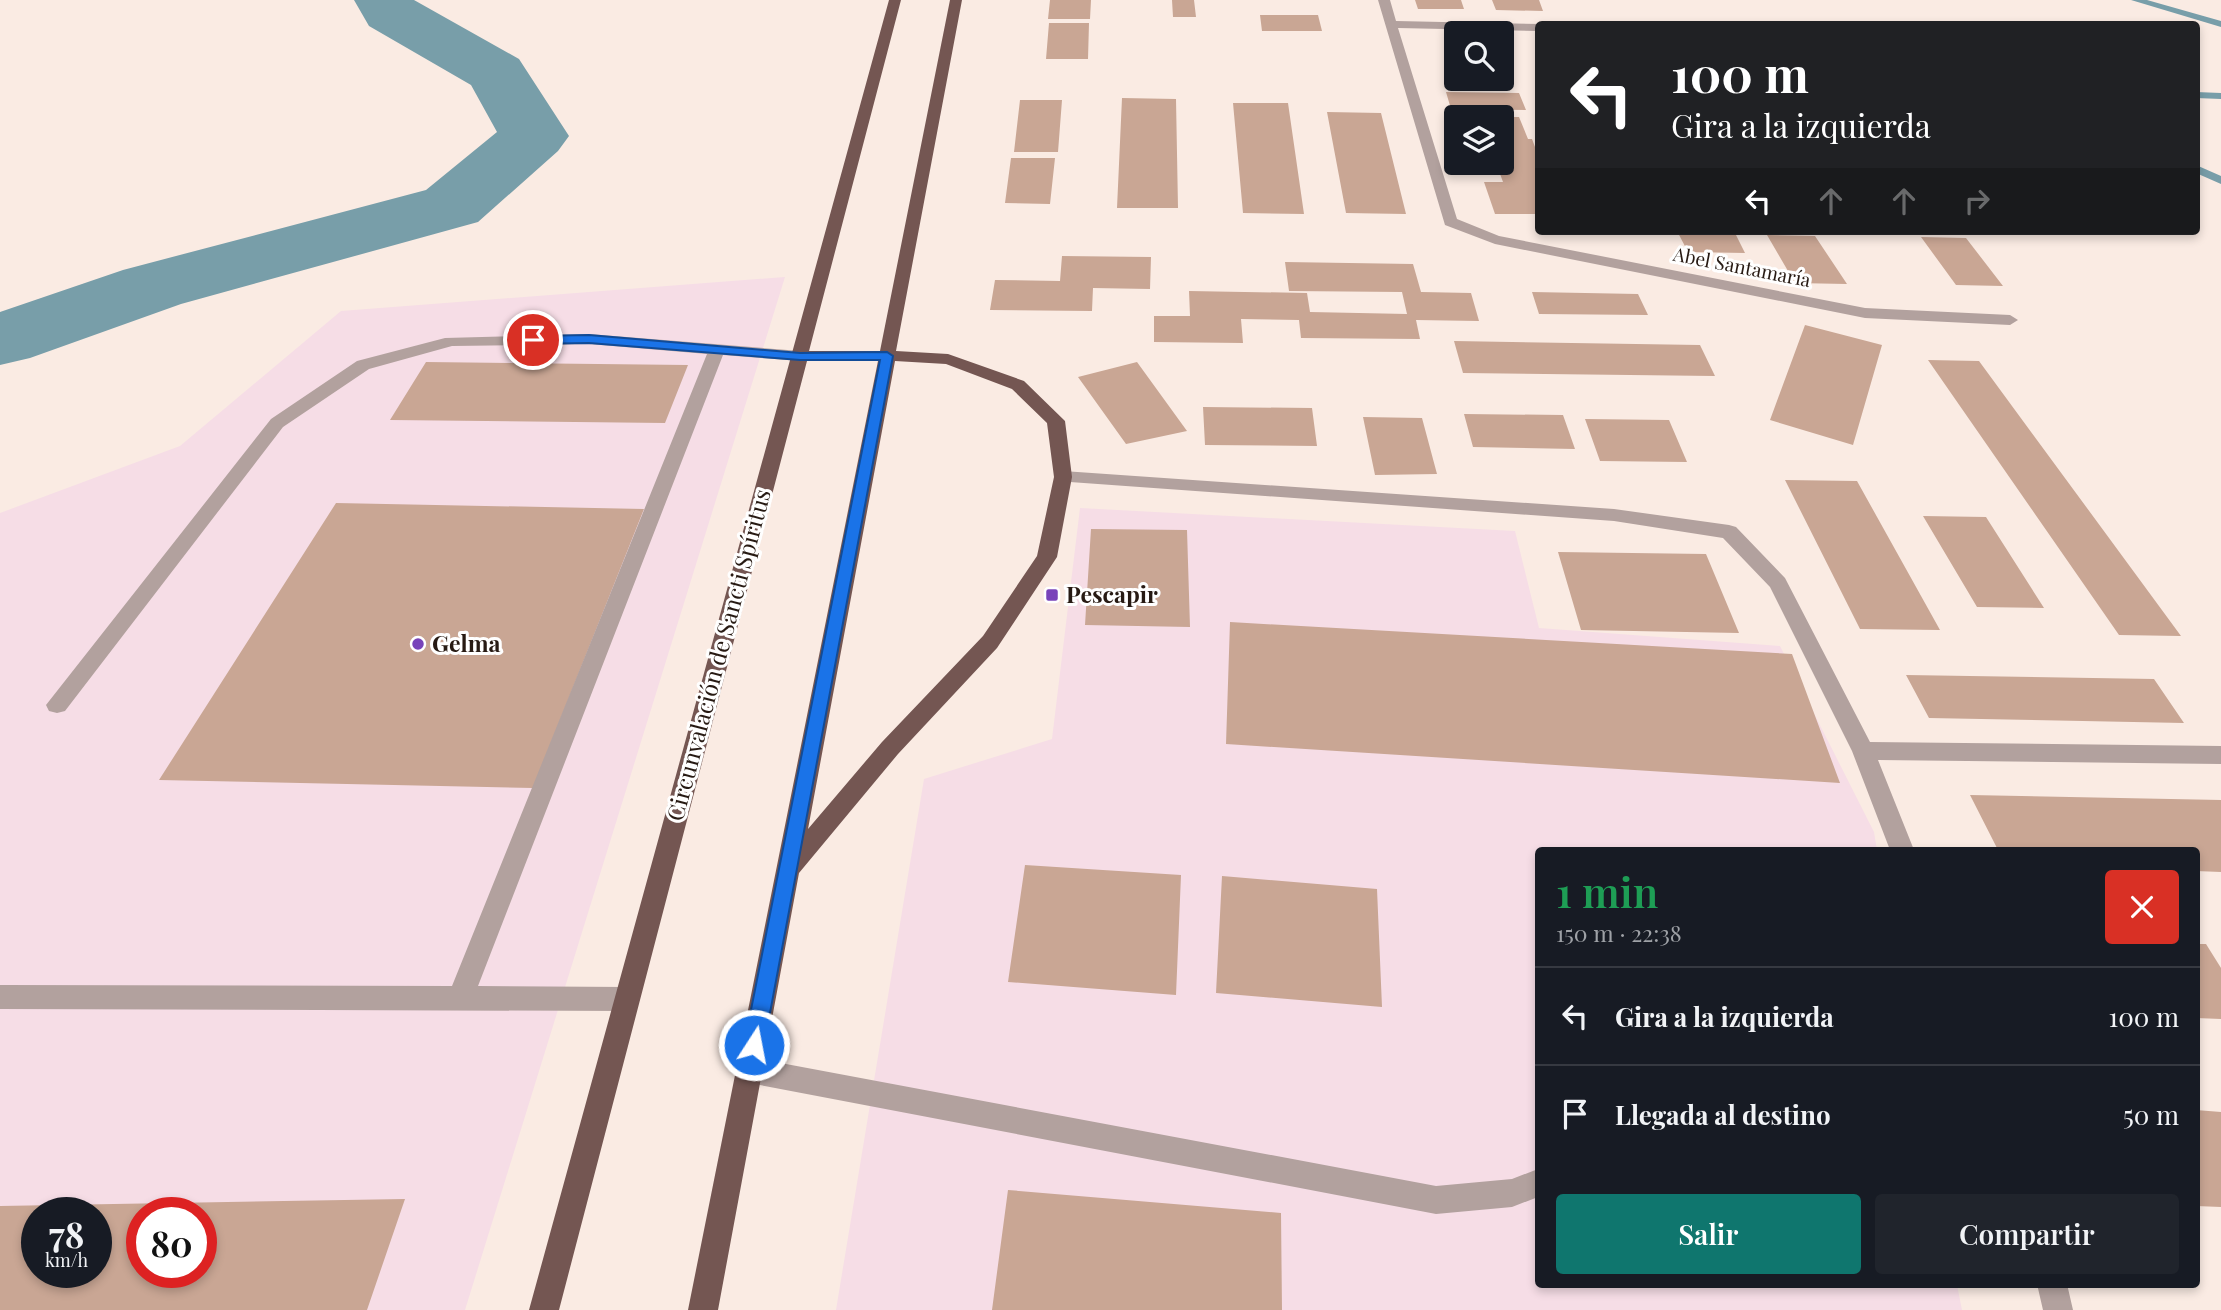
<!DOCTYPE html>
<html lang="es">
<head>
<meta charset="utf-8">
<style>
	body { margin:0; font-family:"Playfair Display",serif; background:#20242c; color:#f1f3f6; height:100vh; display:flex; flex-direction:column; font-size:26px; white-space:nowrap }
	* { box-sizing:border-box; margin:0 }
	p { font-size:23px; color:#9ea1a6 }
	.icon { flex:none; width:38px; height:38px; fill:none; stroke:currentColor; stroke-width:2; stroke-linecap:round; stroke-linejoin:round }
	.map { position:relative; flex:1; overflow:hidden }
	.side { position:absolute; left:1535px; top:847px; width:665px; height:441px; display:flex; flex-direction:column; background:#171b24; border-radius:7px; box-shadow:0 4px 10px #0003 }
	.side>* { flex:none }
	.hud { position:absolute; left:1535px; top:21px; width:665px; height:214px; border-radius:7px; box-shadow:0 4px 10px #0003; background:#202124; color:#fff; overflow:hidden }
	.controls { position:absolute; left:1444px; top:21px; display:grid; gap:14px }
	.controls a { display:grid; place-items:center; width:70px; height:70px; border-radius:7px; background:#171b24; box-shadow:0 4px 10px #0003; font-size:35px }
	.speed { position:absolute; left:21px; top:1197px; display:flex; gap:14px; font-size:35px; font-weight:700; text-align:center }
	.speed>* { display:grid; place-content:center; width:91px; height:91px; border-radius:50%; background:#171b24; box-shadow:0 4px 10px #0003; line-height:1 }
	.speed small { font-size:18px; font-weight:400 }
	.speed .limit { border:10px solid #d22; background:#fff; color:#111 }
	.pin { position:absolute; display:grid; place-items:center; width:60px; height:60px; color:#fff; margin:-30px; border:4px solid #fff; border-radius:50%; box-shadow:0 2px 7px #0007 }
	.me { position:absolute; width:77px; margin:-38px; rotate:11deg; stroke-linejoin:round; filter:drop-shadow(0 0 5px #0008) }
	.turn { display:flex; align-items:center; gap:24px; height:147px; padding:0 21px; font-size:32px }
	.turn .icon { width:91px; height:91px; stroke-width:2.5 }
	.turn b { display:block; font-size:49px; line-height:60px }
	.lanes { display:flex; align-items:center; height:66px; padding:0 21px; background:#0003; justify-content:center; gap:35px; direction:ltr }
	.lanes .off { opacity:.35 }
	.round { display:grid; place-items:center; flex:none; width:74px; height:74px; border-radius:7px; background:#20242c }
	.head { display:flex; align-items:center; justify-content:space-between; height:119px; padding:0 21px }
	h1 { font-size:42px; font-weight:600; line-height:52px; color:#1e9e55 }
	.primary-button { display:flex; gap:14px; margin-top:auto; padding:14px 21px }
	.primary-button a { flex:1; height:80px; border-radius:7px; background:#0f766e; color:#fff; font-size:28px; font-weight:600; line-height:80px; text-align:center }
	.primary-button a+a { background:#20242c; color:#f1f3f6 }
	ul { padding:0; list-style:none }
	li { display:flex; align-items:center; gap:21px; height:98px; padding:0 21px; border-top:2px solid #363941 }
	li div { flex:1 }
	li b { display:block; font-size:26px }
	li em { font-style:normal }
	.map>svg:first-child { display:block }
	.industrial { fill:#f6dde6; fill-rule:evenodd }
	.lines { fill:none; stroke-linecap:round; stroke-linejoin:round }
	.stream { fill:#789ea9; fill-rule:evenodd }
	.river { fill:#789ea9; fill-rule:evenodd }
	.building { fill:#c9a694; fill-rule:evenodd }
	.service { fill:#b2a19e; fill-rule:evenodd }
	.minor { fill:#b2a19e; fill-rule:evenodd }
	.trunk { fill:#745652; fill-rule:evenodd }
	.route { fill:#1a73e8; stroke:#114b97; stroke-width:2 }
	.poi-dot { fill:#7843ba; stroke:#fff; stroke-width:2.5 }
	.labels { text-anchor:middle; stroke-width:6; stroke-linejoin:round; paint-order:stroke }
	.far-street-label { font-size:19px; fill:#271a13; stroke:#fff }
	.poi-label { font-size:23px; font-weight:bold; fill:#271a13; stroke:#fff; text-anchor:start }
	.street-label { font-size:23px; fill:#271a13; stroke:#fff }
</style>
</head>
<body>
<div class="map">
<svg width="2221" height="1310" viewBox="0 0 2221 1310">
	<rect width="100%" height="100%" fill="#faebe3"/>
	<path class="industrial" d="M785,277L465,1310H0V513L180,446L341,311ZM37,1213H96V1272H37ZM142,1213H201V1272H142Z
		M1080,508L1515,531L1539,628L1780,646L1874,832L1877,850H1538V1284L1957,1285L1962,1310H836L924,779L1052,739Z"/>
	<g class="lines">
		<path class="stream" d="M2131,0H2147L2221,21V27Z
			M2196,92L2221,93V99L2196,98Z
			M2196,165L2221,176V184L2196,173Z"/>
		<path class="river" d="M354,0H414L519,59L569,136L558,151L478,222L181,304L30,358L0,365V312L123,270L426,190L497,132L471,85L369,26Z"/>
	</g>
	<path class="building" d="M1050,0H1091L1090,19H1048Z
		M1172,0H1194L1196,17H1173Z
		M1415,0H1461L1464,9H1418Z
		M1492,0H1539L1543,11L1496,10Z
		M1260,15H1318L1322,31H1262Z
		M1049,23H1089L1088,59H1046Z
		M1446,92L1519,93L1526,110L1451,109Z
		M1122,98L1176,99L1178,208H1117Z
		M1020,100H1062L1058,152H1014Z
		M1233,103H1288L1304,214L1243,213Z
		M1327,112L1381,113L1406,214L1346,213Z
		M1502,117H1519L1528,139H1532L1538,155V214H1495L1484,182H1503L1496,163H1502Z
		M1011,158H1055L1050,204L1005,203Z
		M1677,231H1777L1778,234L1735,233L1745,253L1688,252Z
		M1767,235L1815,236L1847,284L1795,283Z
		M1921,237L1966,238L2003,286L1956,285Z
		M1062,256L1151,257L1150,289L1093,288L1092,311L990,310L995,280L1060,281Z
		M1285,262L1413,264L1421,292L1471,293L1479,321L1416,320L1420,339L1301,338L1299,320L1241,319L1243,343L1154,342V316H1190L1189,291L1307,293L1310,312L1407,314L1402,292L1289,291Z
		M1532,292L1638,294L1648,315L1539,314Z
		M1805,325L1882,345L1853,445L1770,420Z
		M1454,341L1700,345L1715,376L1463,373Z
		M1928,360L1979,361L2181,636L2119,635Z
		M426,362L688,365L665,423L390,420Z
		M1137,362L1187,431L1126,444L1078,377Z
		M1203,407L1312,408L1317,446L1205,445Z
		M1464,414L1563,415L1575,449L1473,447Z
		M1363,417L1422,418L1437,474L1375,475Z
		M1585,419L1669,420L1687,462L1600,461Z
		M1785,480L1857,481L1940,630L1860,629Z
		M336,503L644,509L533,788L159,780Z
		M1923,516L1986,517L2044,608L1977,607Z
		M1091,529L1187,530L1190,627L1085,625Z
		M1558,552L1706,554L1739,633L1581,630Z
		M1230,622L1792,654L1840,783L1226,744Z
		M1906,675L2154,679L2184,723L1929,718Z
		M1970,795L2221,800V872L2196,871V850H1998Z
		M1025,865L1181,875L1176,995L1008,982Z
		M1222,876L1377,889L1382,1007L1216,993Z
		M2196,944H2206L2221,968V1019L2196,1018Z
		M2196,1110L2221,1112V1207L2196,1206Z
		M1008,1190L1281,1213L1282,1310H992Z
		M405,1199L367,1310H0V1206ZM37,1213H96V1272H37ZM142,1213H201V1272H142Z"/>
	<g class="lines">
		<path class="service" d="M589,334L800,351L808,356L800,361L723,355L478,986L627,987L636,990L640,999L636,1008L627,1011L0,1009V985L452,986L707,354L589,344L452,346L369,369L283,427L65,711L57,713L49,711L46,705L271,419L357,361L445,338Z
			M749,1057L1436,1186L1512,1179L1538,1169V1197L1512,1207L1436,1214L749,1083L739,1079L735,1070L739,1061Z
			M2037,1284H2067L2073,1310H2043Z"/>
		<path class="minor" d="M1378,0H1390L1396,21L1542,24H1538V31L1398,28L1457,219L1499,236L1865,308L2010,315L2018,320L2010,325L1865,318L1495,244L1445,225Z
			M1063,471L1614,509L1729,525L1736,527L1785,578L1870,742L2221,746V764L1878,760L1914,850H1890L1852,751L1770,587L1723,538L1614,521L1056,481L1054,477L1056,473Z"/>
		<path class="trunk" d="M889,0H901L809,351H880L950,0H962L896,351L948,354L1024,381L1065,421L1072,477L1057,557L997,648L898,754L799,873L718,1310H688L878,361H807L559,1310H529ZM895,361L946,364L1012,389L1047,423L1054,477L1037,556L983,636L882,742L808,829Z"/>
	</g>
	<path class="route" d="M589,335L800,353L887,352L893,356L764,1045L761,1052L754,1054L747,1052L744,1045L880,360H800L589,343L533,344L527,340L533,336Z"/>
	<g class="poi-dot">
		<rect x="1045" y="588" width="14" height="14" rx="3.5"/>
		<circle cx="418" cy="644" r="7"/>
	</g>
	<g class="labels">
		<g class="far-street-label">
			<text transform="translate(1742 267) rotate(11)" y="7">Abel Santamaría</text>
		</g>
		<g class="poi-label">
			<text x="1066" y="603">Pescapir</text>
			<text x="432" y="652">Gelma</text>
		</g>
		<g class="street-label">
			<text transform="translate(719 655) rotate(-75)" y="8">Circunvalación de Sancti Spíritus</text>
		</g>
	</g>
</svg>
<div class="controls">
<a><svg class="icon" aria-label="search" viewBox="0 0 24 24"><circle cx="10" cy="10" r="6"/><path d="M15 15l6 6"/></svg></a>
<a><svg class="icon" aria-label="layers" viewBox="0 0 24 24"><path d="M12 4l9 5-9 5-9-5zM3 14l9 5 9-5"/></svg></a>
</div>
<div class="speed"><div>78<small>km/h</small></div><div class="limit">80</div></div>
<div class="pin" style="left:533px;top:340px;background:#d93025"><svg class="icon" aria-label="arrive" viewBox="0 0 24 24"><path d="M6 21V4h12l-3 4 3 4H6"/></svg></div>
<svg class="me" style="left:754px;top:1045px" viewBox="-20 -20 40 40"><circle r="17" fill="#1a73e8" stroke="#fff" stroke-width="3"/><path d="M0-11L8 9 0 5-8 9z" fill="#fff"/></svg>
<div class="hud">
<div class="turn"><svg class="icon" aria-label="left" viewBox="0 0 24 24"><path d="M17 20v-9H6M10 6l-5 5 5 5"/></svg><div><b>100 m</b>Gira a la izquierda</div></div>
<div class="lanes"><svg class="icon" aria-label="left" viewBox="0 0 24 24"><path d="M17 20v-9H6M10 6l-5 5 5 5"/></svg><svg class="icon off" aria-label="ahead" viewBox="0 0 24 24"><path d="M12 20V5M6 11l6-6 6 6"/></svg><svg class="icon off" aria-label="ahead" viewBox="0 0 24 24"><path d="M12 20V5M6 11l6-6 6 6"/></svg><svg class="icon off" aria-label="right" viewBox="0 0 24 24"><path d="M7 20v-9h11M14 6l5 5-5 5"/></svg></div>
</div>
<section class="side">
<div class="head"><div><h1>1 min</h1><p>150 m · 22:38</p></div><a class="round" style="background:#d93025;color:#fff"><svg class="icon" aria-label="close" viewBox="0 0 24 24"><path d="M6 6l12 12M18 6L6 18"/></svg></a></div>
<ul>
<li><svg class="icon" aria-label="left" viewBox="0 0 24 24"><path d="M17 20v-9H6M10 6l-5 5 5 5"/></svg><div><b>Gira a la izquierda</b></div><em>100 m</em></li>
<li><svg class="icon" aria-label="arrive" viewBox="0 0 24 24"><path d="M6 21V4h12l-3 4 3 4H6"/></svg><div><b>Llegada al destino</b></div><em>50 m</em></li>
</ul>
<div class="primary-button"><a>Salir</a><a>Compartir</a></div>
</section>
</div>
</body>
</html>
